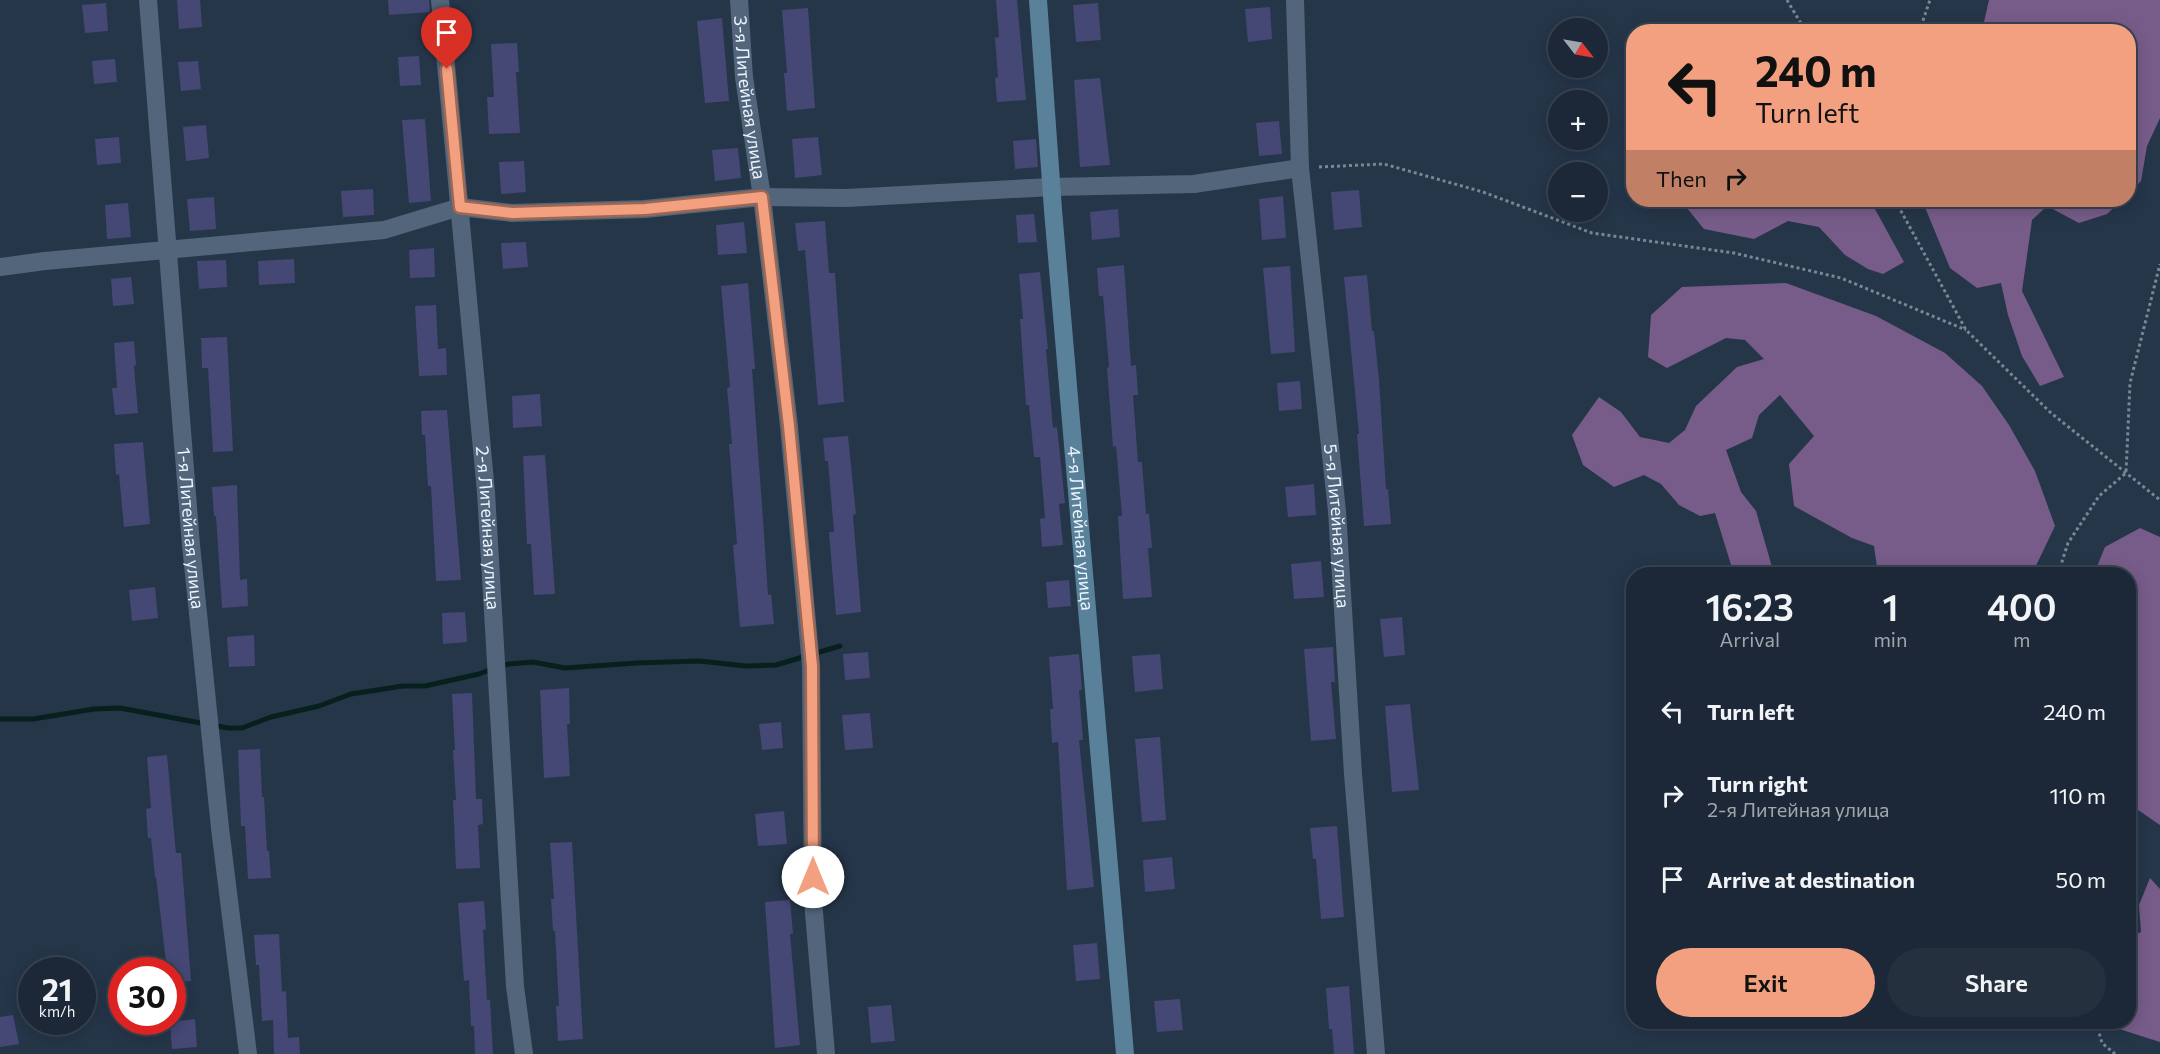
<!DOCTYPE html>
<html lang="en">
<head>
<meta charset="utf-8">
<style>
	body { margin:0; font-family:Commissioner,sans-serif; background:#25303f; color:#f1f3f6; height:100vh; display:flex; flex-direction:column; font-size:22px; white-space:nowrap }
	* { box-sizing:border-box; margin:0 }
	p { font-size:20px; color:#a0a6ad }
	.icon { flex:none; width:33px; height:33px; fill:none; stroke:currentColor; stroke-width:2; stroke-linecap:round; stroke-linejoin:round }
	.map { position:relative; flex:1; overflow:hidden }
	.sheet { position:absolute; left:1626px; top:567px; width:510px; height:462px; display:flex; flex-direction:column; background:#1c2837; border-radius:24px; box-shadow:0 3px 15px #0003,0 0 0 2px #3a4452 }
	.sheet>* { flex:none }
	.guide { position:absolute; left:1626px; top:24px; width:510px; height:183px; border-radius:24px; box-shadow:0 3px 15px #0003,0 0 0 2px #3a4452; background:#f2a080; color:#111; overflow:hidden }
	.needle { width:39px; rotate:121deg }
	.tools { position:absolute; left:1548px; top:18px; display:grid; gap:12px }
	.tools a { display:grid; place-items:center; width:60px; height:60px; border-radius:50%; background:#1c2837; box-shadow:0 3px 15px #0003,0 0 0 2px #3a4452; font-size:30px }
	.speed { position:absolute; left:18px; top:957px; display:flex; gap:12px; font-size:30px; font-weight:700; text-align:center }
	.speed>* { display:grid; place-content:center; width:78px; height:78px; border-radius:50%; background:#1c2837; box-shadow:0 3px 15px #0003,0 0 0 2px #3a4452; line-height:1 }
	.speed small { font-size:15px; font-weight:400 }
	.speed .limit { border:9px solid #d22; background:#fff; color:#111 }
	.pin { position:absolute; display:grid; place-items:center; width:51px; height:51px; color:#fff; margin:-62px -26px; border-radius:50% 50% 50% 0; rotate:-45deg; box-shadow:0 0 6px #0007 }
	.pin .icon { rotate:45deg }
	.me { position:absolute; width:66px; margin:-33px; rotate:0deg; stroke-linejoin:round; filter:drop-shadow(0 0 4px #0008) }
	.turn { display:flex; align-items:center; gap:21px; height:126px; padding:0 30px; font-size:27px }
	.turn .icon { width:78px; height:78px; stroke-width:2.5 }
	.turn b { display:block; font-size:42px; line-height:51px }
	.then { display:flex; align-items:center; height:57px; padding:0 30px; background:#0003; gap:12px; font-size:22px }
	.eta { display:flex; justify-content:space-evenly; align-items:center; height:102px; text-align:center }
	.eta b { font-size:36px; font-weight:600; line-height:42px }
	.button { display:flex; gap:12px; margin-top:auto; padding:12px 30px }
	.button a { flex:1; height:69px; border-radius:36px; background:#f2a080; color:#111; font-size:24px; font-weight:600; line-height:69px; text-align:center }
	.button a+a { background:#25303f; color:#f1f3f6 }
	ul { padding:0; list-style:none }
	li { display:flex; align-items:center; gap:18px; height:84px; padding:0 30px }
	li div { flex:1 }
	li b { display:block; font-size:22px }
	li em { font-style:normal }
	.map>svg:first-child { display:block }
	.forest { fill:#775c89 }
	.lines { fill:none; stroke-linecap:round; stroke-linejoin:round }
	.stream { stroke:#07201e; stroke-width:5 }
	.building { fill:#454775 }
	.path { stroke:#798695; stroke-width:3; stroke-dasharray:3 3; stroke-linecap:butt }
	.street { stroke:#52657a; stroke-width:18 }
	.secondary { stroke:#59829a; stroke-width:18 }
	.route-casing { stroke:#9d6853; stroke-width:15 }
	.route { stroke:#f2a080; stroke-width:10 }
	.labels { text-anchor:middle; stroke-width:6; stroke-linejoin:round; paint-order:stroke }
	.street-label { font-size:18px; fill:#ebf4fe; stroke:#1b2c3f }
</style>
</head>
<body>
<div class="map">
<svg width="2160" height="1054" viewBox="0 0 2160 1054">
	<rect width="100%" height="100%" fill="#253649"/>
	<path class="forest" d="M1989,0H2160V118L2147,146L2141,181L2129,193L2128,32L1978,31L1984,22Z
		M1682,200H1870L1904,262L1883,274L1868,269L1845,255L1819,227L1788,221L1754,239L1704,229L1682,202Z
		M1922,200H2122L2107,214L2079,223L2047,206L2032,220L2022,291L2064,377L2040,386L2022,356L2008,315L2001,283L1977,288L1950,268Z
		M1786,283L1876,316L1945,353L1982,386L2009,425L2035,471L2055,526L2032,574H1878L1874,546L1852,538L1794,506L1789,464L1814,436L1780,395L1759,415L1752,438L1726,450L1741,492L1756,511L1774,574H1736L1732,568L1715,513L1700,516L1679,505L1661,484L1644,475L1614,487L1583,465L1572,435L1599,397L1621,412L1640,437L1669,443L1685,430L1696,406L1737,367L1764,359L1745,340L1726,338L1667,368L1648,357L1651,315L1682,287Z
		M2140,528L2160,537V825L2138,810L2129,809L2128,574H2094L2105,547Z
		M2150,878L2160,889V1042L2116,1028L2118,1022H2128L2129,938L2141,932L2139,905Z"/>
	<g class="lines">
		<path class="stream" d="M501,666L509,664L533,662L565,668L637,663L699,661L746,666L776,665L840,646
			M0,719H33L94,709L120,708L228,728H242L271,717L319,706L351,694L403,686H425L479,674L492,669"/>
	</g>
	<path class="building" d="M177,0H200L202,27L179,29Z
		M388,0H429L430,12L389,15Z
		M996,0H1017L1026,100L997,102L995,78L998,77L995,38L999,37Z
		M106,3L108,31L85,33L82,5Z
		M1098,3L1101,40L1076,42L1073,5Z
		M1270,7L1272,39L1248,42L1245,9Z
		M808,8L815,108L787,111L784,73H787L782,10Z
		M722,18L729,101L705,103L697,21Z
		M517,43L519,72H516L520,133L489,134L487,97H494L491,44Z
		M419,56L421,85L400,86L398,57Z
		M115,59L117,82L94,84L92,61Z
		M198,61L201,89L181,91L178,62Z
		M1100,78L1110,165L1080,167L1074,80Z
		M425,119L431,201L409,203L402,120Z
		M1279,121L1282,154L1259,156L1256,123Z
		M206,125L209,158L186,161L183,127Z
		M119,137L121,163L97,165L95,139Z
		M818,137L822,175L795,178L792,139Z
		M1036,139L1038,167L1015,169L1013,141Z
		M738,148L741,178L715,181L712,150Z
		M524,161L526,192L501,194L499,162Z
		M373,189L374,215L343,217L341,191Z
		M1359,190L1362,227L1334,230L1331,192Z
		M1283,196L1286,238L1262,240L1259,199Z
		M214,197L216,229L190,231L187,199Z
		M128,203L131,237L107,239L105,205Z
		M1118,209L1120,237L1092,240L1090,212Z
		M1034,214L1037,242L1018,243L1016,215Z
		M825,221L829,273H835L844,402L818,405L805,250L798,251L795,223Z
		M744,222L747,253L718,255L716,225Z
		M526,242L528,267L503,269L501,243Z
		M434,248L435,277L410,278L409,250Z
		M294,259L295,283L259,285L258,261Z
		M226,260L227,287L199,289L197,261Z
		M1124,265L1131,366L1136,365L1138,395H1133L1138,462H1142L1146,514H1149L1152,548H1148L1152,597L1123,599L1118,516H1122L1116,446L1113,447L1107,368L1109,367L1103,296H1099L1097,268Z
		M1290,266L1295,352L1271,354L1263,268Z
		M1040,272L1048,349H1046L1053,428L1057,427L1065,503L1059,504L1063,545L1042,547L1040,519L1045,518L1040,457H1034L1029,405H1026L1020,319H1023L1019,274Z
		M1367,275L1372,331H1374L1379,380L1386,489H1388L1391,524L1364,526L1357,434H1359L1344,277Z
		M131,277L134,304L113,306L111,279Z
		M748,283L755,369H752L763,519L768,595L771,594L774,624L740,627L733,545L737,544L729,444H732L727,388L730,387L721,286Z
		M436,305L438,349L446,348L447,375L419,376L415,306Z
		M227,337L233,451L213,452L208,368H202L201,338Z
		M134,341L136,365L134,366L138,413L115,415L112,388H117L114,343Z
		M1300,381L1302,409L1279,411L1277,383Z
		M540,394L542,426L513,428L512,396Z
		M447,410L461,580L436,581L431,486H428L425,435H422L421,411Z
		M848,436L856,514L853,515L861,612L836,615L829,532H834L828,461H825L823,438Z
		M143,442L150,524L124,527L119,474L116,475L114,444Z
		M545,455L555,594L534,595L531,544H527L523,456Z
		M1314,484L1316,515L1288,517L1285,487Z
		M237,485L240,580L247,579L248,606L222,608L216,516H214L212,487Z
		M1321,561L1324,597L1294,599L1291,564Z
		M1069,580L1071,606L1048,608L1046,582Z
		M155,587L158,618L132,621L129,590Z
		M465,612L467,642L443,644L442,613Z
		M1402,617L1405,655L1384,657L1380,619Z
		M254,635L255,666L229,667L227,637Z
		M1333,647L1335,682H1331L1336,739L1311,741L1304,649Z
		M868,652L870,678L845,680L843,654Z
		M1079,654L1082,690H1079L1083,740H1079L1094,887L1067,890L1058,742L1052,743L1050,709H1053L1049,657Z
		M1160,654L1163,689L1135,692L1132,656Z
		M569,688L570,724H567L570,776L544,778L540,690Z
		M472,693L476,799H482L483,824L478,825L480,868L456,869L453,800H456L453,750H455L452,694Z
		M1410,704L1419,790L1392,792L1385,706Z
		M870,713L873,748L845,750L842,715Z
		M781,722L783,748L762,750L759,724Z
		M1160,737L1166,820L1142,822L1135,739Z
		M260,749L262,797H264L267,851H269L271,878L248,879L245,826H241L238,750Z
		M167,755L176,853H181L191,981L172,982V970H167L156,877H155L151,838H148L146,809L151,808L147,757Z
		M784,811L787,844L758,846L755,814Z
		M1337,826L1344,917L1321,919L1316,859H1313L1310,828Z
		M572,842L583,1039L558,1041L556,1006H559L555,931H553L551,899H554L550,843Z
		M1172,857L1175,889L1145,892L1143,860Z
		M790,900L793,934H790L800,1045L775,1048L765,902Z
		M484,901L486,929L483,930L487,1000H490L493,1054H475L474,1026H471L469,980L464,981L458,903Z
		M279,934L282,992L286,991L288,1038L299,1037L300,1054H274L273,1020L262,1021L259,965H256L254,935Z
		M1097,943L1100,979L1076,981L1073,945Z
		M1349,986L1354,1054H1334L1332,1029H1329L1326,988Z
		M1180,999L1183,1030L1157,1032L1154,1001Z
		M891,1005L895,1041L871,1043L868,1007Z
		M13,1015L19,1044L0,1047V1017Z
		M195,1019L197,1047L172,1049L170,1022Z"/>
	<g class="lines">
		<path class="path" d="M1787,0L1806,32
			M1919,32L1930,0
			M1319,167L1384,164L1483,192L1592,233L1734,253L1841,278L1966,330
			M1895,200L1966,330L2051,413L2160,500
			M2058,574L2068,543L2099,496L2126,473L2130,383L2160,264
			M2096,1022L2102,1043L2115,1054"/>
		<g class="street">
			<path id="s1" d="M148,0L191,545L220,828L248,1054"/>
			<path id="s2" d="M440,0L486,492L515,986L524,1054"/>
			<path id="s3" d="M739,0L744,77L762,197L789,426L811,666L813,901L826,1054"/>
			<path id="s4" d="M1295,0L1300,168L1337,511L1353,774L1376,1054"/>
			<path d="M0,267L45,261L384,230L460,207L512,213L645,209L762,197L847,198L1051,187L1194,184L1300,168"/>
		</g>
		<path class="secondary" id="s5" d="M1038,0L1053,210L1125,1054"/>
	</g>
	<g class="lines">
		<defs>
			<path id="route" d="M447,69L460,207L512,213L645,209L762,197L789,426L812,666L813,877"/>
		</defs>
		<use href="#route" class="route-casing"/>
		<use href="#route" class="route"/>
	</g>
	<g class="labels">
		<g class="street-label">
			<text dy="6" stroke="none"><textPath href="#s3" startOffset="98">3-я Литейная улица</textPath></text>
			<text dy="6" stroke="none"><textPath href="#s2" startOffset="530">2-я Литейная улица</textPath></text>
			<text dy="6" stroke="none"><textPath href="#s5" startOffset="530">4-я Литейная улица</textPath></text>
			<text dy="6" stroke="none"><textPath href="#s4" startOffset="528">5-я Литейная улица</textPath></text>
			<text dy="6" stroke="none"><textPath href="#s1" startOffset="530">1-я Литейная улица</textPath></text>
		</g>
	</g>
</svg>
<div class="tools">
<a><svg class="needle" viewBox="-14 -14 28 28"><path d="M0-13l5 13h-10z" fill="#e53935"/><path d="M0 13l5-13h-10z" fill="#a0a6ad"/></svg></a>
<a>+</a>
<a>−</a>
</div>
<div class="speed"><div>21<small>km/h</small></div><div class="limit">30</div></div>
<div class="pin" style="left:447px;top:69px;background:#d93025"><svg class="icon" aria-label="arrive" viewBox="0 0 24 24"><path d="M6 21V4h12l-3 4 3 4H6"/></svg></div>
<svg class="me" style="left:813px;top:877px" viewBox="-20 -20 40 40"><circle r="19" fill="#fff"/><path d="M0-13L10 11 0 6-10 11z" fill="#f2a080"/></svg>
<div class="guide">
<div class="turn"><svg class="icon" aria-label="left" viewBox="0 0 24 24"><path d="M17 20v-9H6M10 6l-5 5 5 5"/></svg><div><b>240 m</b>Turn left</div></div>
<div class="then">Then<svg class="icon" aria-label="right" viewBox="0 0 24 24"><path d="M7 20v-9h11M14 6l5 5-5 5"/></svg></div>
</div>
<section class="sheet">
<div class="eta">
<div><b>16:23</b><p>Arrival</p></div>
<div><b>1</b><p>min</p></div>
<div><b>400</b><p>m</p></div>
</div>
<ul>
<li><svg class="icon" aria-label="left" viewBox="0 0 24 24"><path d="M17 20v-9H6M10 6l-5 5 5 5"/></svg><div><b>Turn left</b></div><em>240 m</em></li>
<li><svg class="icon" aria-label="right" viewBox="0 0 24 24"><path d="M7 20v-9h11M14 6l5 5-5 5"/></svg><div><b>Turn right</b><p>2-я Литейная улица</p></div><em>110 m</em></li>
<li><svg class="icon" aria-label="arrive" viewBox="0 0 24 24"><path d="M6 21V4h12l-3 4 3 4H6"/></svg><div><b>Arrive at destination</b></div><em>50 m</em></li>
</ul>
<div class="button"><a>Exit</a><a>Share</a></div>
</section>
</div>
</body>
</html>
